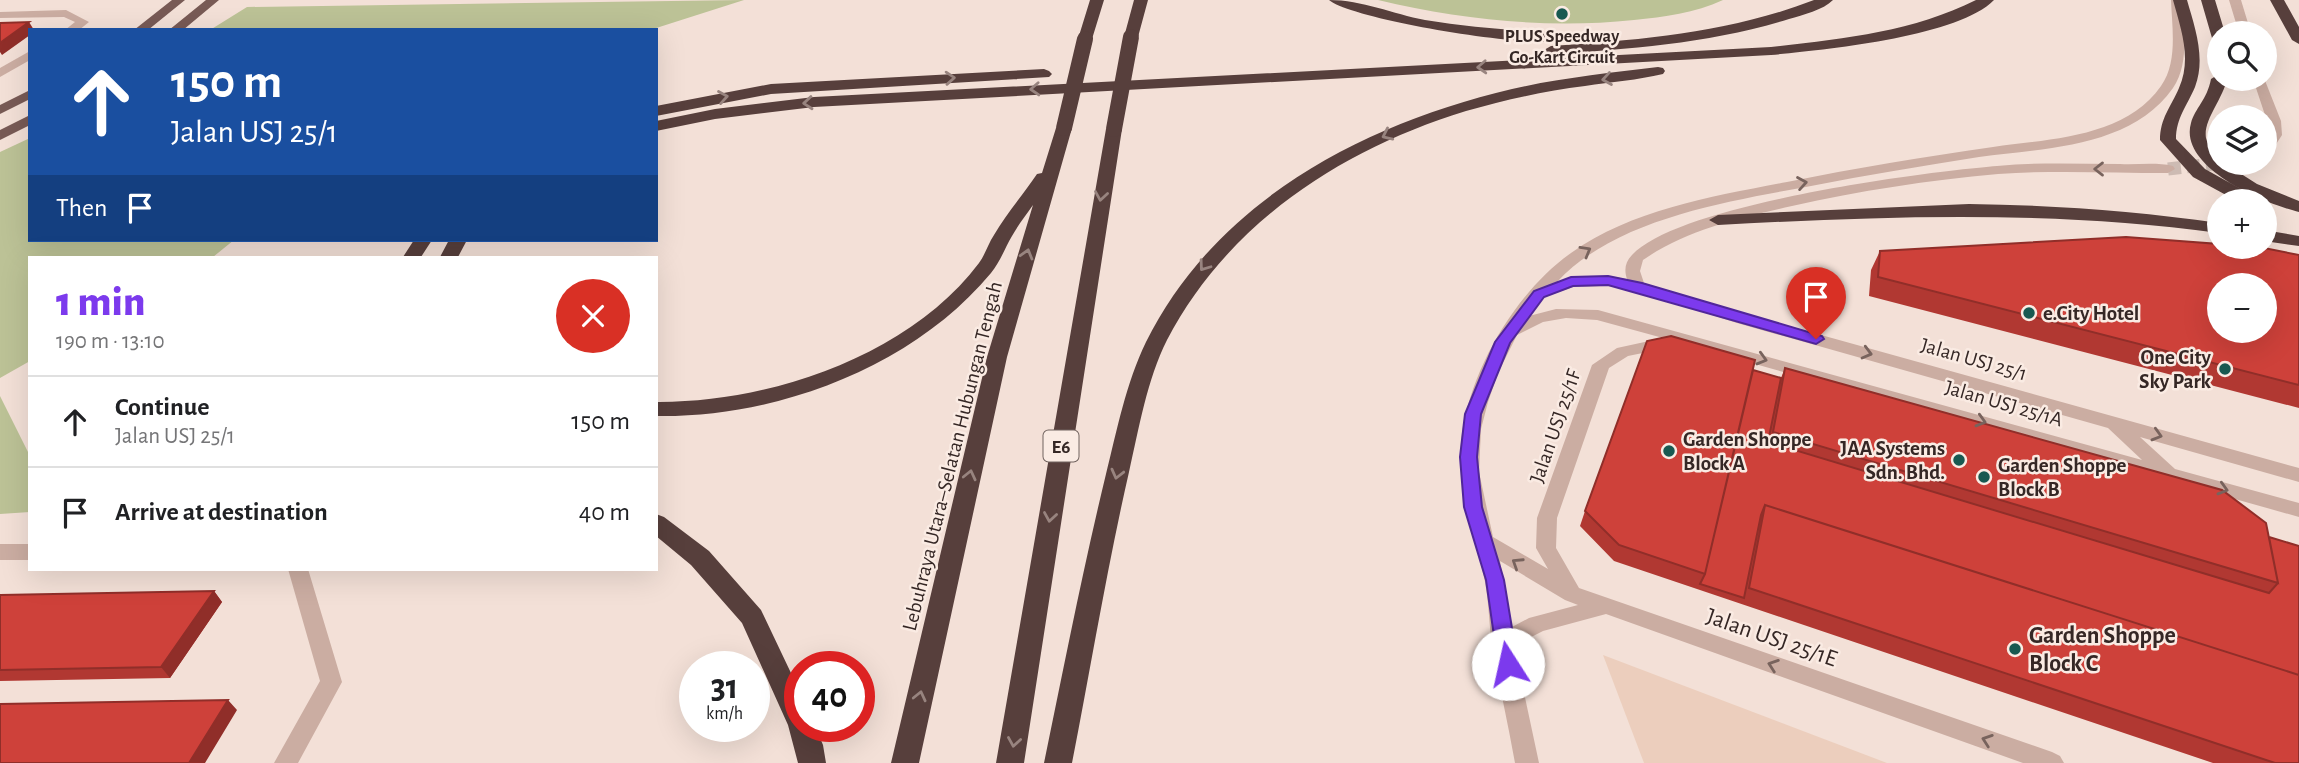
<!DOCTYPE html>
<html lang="en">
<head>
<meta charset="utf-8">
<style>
	body { margin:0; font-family:"Alegreya Sans",sans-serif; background:#f2f2f2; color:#202124; height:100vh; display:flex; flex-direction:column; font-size:26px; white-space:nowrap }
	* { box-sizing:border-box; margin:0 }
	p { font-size:23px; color:#757577 }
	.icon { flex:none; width:38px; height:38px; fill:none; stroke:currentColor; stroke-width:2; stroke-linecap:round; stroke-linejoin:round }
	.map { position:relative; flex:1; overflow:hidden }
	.sheet { position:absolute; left:28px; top:256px; width:630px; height:315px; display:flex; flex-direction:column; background:#fff; border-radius:0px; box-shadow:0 7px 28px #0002 }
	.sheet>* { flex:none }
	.top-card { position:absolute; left:28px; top:28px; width:630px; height:214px; border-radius:0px; box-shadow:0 7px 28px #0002; background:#1a4fa0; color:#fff; overflow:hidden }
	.controls { position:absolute; left:2207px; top:21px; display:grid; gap:14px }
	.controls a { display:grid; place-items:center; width:70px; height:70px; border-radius:50%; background:#fff; box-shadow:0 7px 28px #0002; font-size:35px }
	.speed { position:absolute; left:679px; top:651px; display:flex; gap:14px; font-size:35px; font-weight:700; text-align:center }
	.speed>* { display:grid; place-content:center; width:91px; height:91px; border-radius:50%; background:#fff; box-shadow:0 7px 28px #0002; line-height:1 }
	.speed small { font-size:18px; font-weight:400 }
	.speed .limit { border:10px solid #d22; background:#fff; color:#111 }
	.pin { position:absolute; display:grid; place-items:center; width:60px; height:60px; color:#fff; margin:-72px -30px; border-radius:50% 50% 50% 0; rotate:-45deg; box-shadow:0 0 7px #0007 }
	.pin .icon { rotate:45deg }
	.me { position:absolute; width:77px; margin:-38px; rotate:350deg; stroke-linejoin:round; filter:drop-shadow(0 0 5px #0008) }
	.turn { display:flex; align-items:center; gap:24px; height:147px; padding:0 28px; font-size:32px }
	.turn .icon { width:91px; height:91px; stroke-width:2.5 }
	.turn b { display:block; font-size:49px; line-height:60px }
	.then { display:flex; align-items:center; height:66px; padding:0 28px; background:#0003; gap:14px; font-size:26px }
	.round { display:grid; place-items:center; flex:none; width:74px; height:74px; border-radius:37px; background:#f2f2f2 }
	.summary { display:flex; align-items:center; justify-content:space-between; height:119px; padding:0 28px }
	h1 { font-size:42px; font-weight:800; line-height:52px; color:#7c3aed }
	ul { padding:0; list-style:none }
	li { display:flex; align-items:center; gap:21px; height:91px; padding:0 28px; border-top:2px solid #e0e0e0 }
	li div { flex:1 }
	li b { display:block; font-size:26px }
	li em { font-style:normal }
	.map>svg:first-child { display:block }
	.green { fill:#bcc296 }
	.plaza { fill:#eccebd }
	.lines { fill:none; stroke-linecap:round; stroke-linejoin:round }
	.minor-tunnel { stroke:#cdbbb3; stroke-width:13; stroke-dasharray:13 6; stroke-linecap:butt }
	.minor { fill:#cbada2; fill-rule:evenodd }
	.major { fill:#785a55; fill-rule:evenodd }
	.highway { fill:#573f3c; fill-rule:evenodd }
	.highway-bridge { stroke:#573f3c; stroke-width:16 }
	.wall { fill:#b13832 }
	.shaded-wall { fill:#902e29 }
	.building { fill:#ce413a; stroke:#902e29; stroke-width:2; fill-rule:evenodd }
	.oneway { stroke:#98847f }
	.oneway2 { stroke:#78635d }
	.route { fill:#7c3aed; stroke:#51269a; stroke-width:2 }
	.poi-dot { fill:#185951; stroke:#faebe3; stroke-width:2.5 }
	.labels { text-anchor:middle; stroke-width:5; stroke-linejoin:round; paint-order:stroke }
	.far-poi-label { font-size:18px; font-weight:bold; fill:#352725; stroke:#faebe3 }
	.shield { fill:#faebe3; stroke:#70625e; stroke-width:2 }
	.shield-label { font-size:19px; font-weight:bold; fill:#352725 }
	.poi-label { font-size:21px; font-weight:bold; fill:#352725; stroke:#faebe3; text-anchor:start }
	.street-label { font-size:21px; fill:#352725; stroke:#faebe3 }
	.near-poi-label { font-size:24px; font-weight:bold; fill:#352725; stroke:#faebe3; text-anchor:start }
	.near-street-label { font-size:24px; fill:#352725; stroke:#faebe3 }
</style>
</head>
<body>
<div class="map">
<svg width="2299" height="763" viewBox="0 0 2299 763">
	<rect width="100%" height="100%" fill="#f3e0d7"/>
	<path class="green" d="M744,0L650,30H210L247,7Z
		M1378,0H1723C1695,13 1664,17 1634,20C1548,29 1462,20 1378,0Z
		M30,138V240H234L213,257H30V361L0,378V152Z
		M0,396L30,456V512L0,514Z"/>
	<path class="plaza" d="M1603,655L1887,763H1644Z"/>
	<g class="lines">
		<path class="minor-tunnel" d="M2168,169L2222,163"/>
		<path class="minor" d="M2171,0H2183C2183,29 2190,63 2173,88C2131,148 2044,148 1979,157C1923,166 1867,175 1811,186C1730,201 1616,218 1557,282C1579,274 1604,276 1627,279C1624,270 1625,262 1632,255C1679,204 1923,172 1997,166C2038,162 2079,164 2120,164C2137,165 2156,162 2173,166L2175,169L2168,173C2111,173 2054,170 1998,174C1929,180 1859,191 1792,206C1740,218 1688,229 1643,260L1640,271L1644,283L1749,315L2299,468V482L2140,437L2175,469L2299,503V517L1673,341L1672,347L1628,356L1609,368L1557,518L1556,548L1579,588L2052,752L2060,756L2064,763H2023L1606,614L1543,631L1514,646L1539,763H1515C1508,724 1499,684 1492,645C1489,624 1489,603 1485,582C1475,531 1455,487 1462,433C1472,367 1516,292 1571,253C1633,209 1715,196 1787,182C1855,168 1924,157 1993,147C2048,139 2125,138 2161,86C2178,62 2172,28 2171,0ZM1608,286L1634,290L1737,323L2108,428L2142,460L1598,310L1556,309L1529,316L1542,298L1573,287ZM1566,318L1597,320L1663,338L1617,348L1592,365L1537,518L1536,548L1548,569L1493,537L1479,472L1481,429L1488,402L1498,373L1517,335L1543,322ZM1500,561L1565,600L1578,605L1529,618L1512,627Z
			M2229,0H2241L2251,33H2239Z
			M66,10L89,22L79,30H65L75,22L64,17L0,18V12Z
			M30,51V60L0,77V68Z
			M2264,78L2281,121L2282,135L2269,155L2264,156L2267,121L2253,79Z
			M0,544H30V560H0Z
			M288,569H308L342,682L298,763H274L320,681Z"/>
		<path class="major" d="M172,0H185L148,30H134Z
			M206,0H219L183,30H169Z
			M30,90V99L0,114V105Z
			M30,115V125L0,140V130Z"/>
		<path class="highway" d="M1090,0H1104L1092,39L1085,43L1078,39Z
			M1134,0H1148L1138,37L1131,41L1124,37Z
			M1329,0C1362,0 1393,14 1425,20C1473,28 1522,31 1571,33L1578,37C1559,55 1351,20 1329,0Z
			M1814,0H1833C1823,10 1803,15 1789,19C1711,43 1632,49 1551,54L1544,50L1551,46C1641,40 1729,33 1814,0Z
			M1976,0H1994C1958,37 1823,50 1771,55L814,107L715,119L656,131V121L715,109L814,97L1771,47C1842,39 1912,32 1976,0Z
			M2173,0H2187C2195,28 2206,58 2195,87C2187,106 2176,118 2176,139L2205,169L2255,197L2258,201H2237L2193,177L2160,140C2160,118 2171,107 2179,88C2192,59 2181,29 2173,0Z
			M2201,0H2215L2225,33H2219V42L2212,38Z
			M2270,0H2284L2299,27V44L2292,40Z
			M1658,67L1663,68L1665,71L1663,74C1638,80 1611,82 1585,86C1544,91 1505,100 1466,111C1342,149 1228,223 1167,340C1147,380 1139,428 1129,472C1107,568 1091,666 1072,763H1044C1064,666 1083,569 1106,474C1117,430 1126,383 1146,342C1216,201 1363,124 1512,89C1560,78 1609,73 1658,67Z
			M1044,69L1049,71L1052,74L1049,77L771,94L656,116V106L771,84Z
			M2219,74V79H2227C2223,99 2203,120 2206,138C2208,148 2218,153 2219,163H2224L2257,184L2299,201V212C2266,204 2178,168 2191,123C2195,108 2207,100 2211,79Z
			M1064,123L1072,128L1007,357L919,763H891L987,357L1033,205C1026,215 1018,225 1012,236C1005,248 1000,262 991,273C913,367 777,418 656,416V402C769,403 909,356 979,263C985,255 988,244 994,235C1006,214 1023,195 1037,174L1042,173L1056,128Z
			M1114,124L1122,129L1024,763H996L1106,129Z
			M1969,204C2053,205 2136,211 2219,223V233C2050,210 1887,216 1718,225L1709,220L1718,215Z
			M2264,230L2299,236V246L2264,241Z
			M414,240H432L421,257H403Z
			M449,240H467L458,257H440Z
			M656,514L664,517L709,551L761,610L800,692V726H815L823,745L826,763H798L788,725L742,623L691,565L656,536Z"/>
		<path class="highway-bridge" d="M1064,128L1085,39
			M1114,129L1131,37"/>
	</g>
	<path class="wall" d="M1880,251L2299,255V408L1869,296L1871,270Z
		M1785,368L2269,537L2299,546V763H2213L1614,561L1580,526L1585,511L1753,370L1781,378Z
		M214,591L222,602L170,678L0,681V595Z"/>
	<path class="shaded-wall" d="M29,22L34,30H30V35L2,55L0,52V43Z
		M214,591L222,602L170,678L161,667Z
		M228,700L237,710L205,763H189Z"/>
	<path class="building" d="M29,22L0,43V23Z
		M2126,237L2219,244V247L2264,248L2299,255V385L1878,277L1880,251ZM2219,285H2264V331H2219Z
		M1671,336L1755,360L1705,574L1619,545L1585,511L1647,341Z
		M1785,368L2222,490L2266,523L2278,583L1773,432Z
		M1753,370L1781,378L1768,442L2269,593L2278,583L2269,537L2299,546V675L1765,505L1761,515L1744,598L1700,584L1705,574Z
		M1765,505L2299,675V763H2275L1749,588Z
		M214,591L161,667L0,670V595Z
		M228,700L189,763H0V704Z"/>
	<defs><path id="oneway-chevron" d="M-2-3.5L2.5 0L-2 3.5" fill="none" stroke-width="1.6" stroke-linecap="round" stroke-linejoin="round" transform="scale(1.75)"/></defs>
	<g class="oneway">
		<use href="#oneway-chevron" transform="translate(1482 67) rotate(177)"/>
		<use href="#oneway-chevron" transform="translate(950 78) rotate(-4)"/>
		<use href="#oneway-chevron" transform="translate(1607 79) rotate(171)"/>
		<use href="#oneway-chevron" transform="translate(1035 89) rotate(177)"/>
		<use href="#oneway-chevron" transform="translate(723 97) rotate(-10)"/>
		<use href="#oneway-chevron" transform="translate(808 103) rotate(175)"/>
		<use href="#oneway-chevron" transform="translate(1387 135) rotate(155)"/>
		<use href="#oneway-chevron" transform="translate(1101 196) rotate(99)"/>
		<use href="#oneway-chevron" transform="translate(1027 254) rotate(-74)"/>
		<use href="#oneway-chevron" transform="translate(1204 266) rotate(126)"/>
		<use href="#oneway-chevron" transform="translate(1117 474) rotate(104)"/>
		<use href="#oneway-chevron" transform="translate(970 475) rotate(-77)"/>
		<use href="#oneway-chevron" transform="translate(1050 517) rotate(99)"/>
		<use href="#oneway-chevron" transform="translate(920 696) rotate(-77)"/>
		<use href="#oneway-chevron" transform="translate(1014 742) rotate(99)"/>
	</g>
	<g class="oneway2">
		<use href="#oneway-chevron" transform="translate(2099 169) rotate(-180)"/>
		<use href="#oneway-chevron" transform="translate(1802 183) rotate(-10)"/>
		<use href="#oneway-chevron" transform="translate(1586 251) rotate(-30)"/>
		<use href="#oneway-chevron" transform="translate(1867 353) rotate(15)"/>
		<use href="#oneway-chevron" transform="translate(1762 359) rotate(16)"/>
		<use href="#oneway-chevron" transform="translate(1981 421) rotate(16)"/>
		<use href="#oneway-chevron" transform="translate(2157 435) rotate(16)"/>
		<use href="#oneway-chevron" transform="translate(2223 489) rotate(16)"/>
		<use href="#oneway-chevron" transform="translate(1517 563) rotate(-147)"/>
		<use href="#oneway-chevron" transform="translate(1773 665) rotate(-161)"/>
		<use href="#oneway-chevron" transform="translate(1987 740) rotate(-161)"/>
	</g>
	<path class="route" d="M1608,276L1642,283L1822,336L1824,339L1816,344L1608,285L1573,286L1544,297L1510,343L1481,414L1477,457L1482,507L1504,580L1518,664L1515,669L1508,672L1501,669L1498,664L1486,580L1464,507L1460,457L1465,414L1495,342L1534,291L1571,277Z"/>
	<g class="poi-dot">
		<circle cx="1562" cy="14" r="7"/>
		<circle cx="2029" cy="313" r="7"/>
		<circle cx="2225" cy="369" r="7"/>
		<circle cx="1669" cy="451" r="7"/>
		<circle cx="1959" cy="460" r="7"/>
		<circle cx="1984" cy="477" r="7"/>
		<circle cx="2015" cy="649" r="7"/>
	</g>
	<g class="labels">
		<g class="far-poi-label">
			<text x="1562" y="42">PLUS Speedway<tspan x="1562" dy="21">Go-Kart Circuit</tspan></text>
		</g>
		<rect class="shield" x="1043.5" y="430.5" width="35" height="31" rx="5"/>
		<g class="shield-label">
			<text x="1061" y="453">E6</text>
		</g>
		<g class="poi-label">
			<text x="2043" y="320">e.City Hotel</text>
			<text x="2211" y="364" text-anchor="end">One City<tspan x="2211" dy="24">Sky Park</tspan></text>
			<text x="1683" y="446">Garden Shoppe<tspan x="1683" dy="24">Block A</tspan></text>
			<text x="1945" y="455" text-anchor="end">JAA Systems<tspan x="1945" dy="24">Sdn. Bhd.</tspan></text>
			<text x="1998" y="472">Garden Shoppe<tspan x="1998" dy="24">Block B</tspan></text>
		</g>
		<g class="street-label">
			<text transform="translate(1974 359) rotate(16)" y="7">Jalan USJ 25/1</text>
			<text transform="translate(2004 403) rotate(16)" y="7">Jalan USJ 25/1A</text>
			<text transform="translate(1555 426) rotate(-71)" y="7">Jalan USJ 25/1F</text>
			<text transform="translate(952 456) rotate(-76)" y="7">Lebuhraya Utara–Selatan Hubungan Tengah</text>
		</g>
		<g class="near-poi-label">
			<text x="2029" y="643">Garden Shoppe<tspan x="2029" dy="28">Block C</tspan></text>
		</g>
		<g class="near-street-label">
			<text transform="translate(1772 637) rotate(19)" y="8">Jalan USJ 25/1E</text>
		</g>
	</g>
</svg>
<div class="controls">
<a><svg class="icon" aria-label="search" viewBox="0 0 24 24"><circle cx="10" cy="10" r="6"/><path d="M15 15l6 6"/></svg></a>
<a><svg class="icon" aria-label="layers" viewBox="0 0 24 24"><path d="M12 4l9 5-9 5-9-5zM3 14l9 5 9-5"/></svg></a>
<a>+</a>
<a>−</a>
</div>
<div class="speed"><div>31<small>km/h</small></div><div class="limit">40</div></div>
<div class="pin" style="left:1816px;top:339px;background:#d93025"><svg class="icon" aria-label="arrive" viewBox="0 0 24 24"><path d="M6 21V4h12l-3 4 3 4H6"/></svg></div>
<svg class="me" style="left:1508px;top:664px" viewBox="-20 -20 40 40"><circle r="19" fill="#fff"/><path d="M0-13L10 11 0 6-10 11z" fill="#7c3aed"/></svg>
<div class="top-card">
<div class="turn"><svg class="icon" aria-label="ahead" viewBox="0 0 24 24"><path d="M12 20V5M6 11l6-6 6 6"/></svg><div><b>150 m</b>Jalan USJ 25/1</div></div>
<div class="then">Then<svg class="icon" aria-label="arrive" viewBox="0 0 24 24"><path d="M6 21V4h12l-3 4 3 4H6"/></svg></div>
</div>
<section class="sheet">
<div class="summary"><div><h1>1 min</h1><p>190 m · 13:10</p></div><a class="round" style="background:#d93025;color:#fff"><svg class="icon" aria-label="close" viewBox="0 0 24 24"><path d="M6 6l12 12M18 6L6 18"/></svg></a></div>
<ul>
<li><svg class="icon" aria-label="ahead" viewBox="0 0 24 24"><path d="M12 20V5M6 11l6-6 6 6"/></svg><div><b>Continue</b><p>Jalan USJ 25/1</p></div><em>150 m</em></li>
<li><svg class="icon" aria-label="arrive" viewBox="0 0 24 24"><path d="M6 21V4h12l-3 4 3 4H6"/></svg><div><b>Arrive at destination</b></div><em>40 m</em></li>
</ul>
</section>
</div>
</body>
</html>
